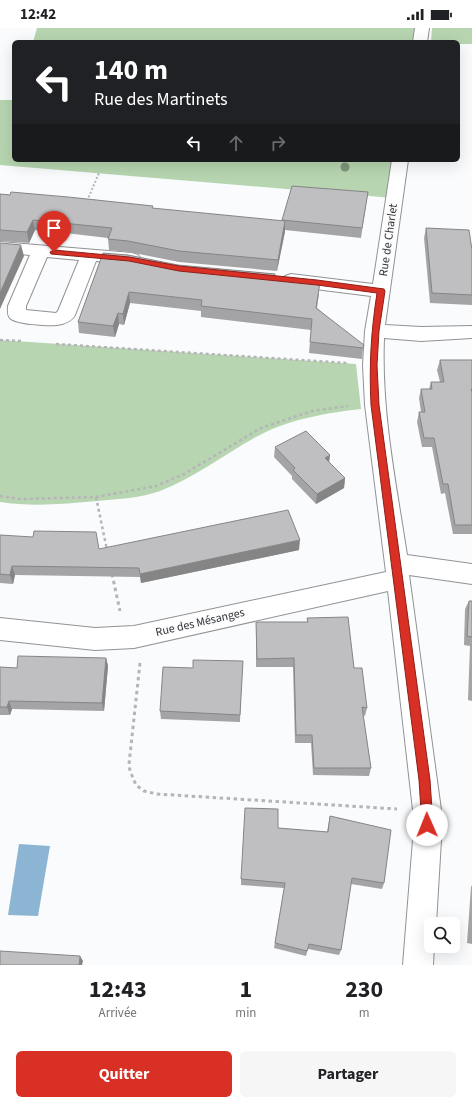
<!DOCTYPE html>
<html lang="fr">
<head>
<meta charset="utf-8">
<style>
	body { margin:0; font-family:"Source Sans 3",sans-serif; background:#f6f6f6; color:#202124; height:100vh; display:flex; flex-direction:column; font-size:15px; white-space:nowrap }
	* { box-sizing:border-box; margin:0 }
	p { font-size:13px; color:#757577 }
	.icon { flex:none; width:22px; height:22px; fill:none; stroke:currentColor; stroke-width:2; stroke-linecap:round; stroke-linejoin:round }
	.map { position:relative; height:937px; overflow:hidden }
	.panel { display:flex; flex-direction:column; background:#fff; flex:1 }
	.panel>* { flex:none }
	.top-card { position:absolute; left:12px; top:12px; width:448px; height:122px; border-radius:6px; box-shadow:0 4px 16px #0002; background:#202124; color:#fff; overflow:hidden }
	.controls { position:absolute; left:424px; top:889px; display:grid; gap:8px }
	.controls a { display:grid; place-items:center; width:36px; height:36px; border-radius:6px; background:#fff; box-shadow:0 4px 16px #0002; font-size:20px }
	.pin { position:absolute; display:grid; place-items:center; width:34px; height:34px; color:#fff; margin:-41px -17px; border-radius:50% 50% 50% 0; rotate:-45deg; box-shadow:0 0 4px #0007 }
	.pin .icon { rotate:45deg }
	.me { position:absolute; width:44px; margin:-22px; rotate:359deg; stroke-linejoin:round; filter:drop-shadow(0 0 3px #0008) }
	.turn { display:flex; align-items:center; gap:14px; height:84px; padding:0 16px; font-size:18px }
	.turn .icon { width:52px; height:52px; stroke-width:2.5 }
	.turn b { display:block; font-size:28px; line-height:34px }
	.lanes { display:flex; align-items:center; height:38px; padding:0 16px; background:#0003; justify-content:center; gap:20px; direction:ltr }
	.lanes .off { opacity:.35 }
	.eta { display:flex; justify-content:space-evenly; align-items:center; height:68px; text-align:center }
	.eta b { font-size:24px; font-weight:700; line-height:28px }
	.action { display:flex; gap:8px; margin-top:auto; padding:8px 16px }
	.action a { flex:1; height:46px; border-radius:6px; background:#d93025; color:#fff; font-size:16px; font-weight:700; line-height:46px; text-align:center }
	.action a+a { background:#f6f6f6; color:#202124 }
	.status { display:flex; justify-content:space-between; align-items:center; height:28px; padding:0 20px; background:#fff; direction:ltr }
	.status svg { height:11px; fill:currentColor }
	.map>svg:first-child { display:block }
	.green { fill:#b6d5b0 }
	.water { fill:#8cb5d3 }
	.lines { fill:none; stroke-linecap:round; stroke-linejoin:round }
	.minor-casing { stroke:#919295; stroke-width:2 }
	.path-far2 { stroke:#b5b5b7; stroke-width:2; stroke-dasharray:2 2; stroke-linecap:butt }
	.path-far1 { stroke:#b5b5b7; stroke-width:2.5; stroke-dasharray:3 3; stroke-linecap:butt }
	.path { stroke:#b5b5b7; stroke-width:3; stroke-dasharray:3.5 3.5; stroke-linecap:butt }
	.minor { fill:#fff; fill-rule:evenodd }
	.tree { fill:#7e957b }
	.wall { fill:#a4a3a5 }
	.shaded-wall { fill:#868586 }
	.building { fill:#bfbec0; stroke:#868586 }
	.route { fill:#d93025; stroke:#8d1f18 }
	.labels { text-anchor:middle; stroke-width:3; stroke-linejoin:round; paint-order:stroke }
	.street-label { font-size:12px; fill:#343435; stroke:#fafbfd }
</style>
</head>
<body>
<div class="status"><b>12:42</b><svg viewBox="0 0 49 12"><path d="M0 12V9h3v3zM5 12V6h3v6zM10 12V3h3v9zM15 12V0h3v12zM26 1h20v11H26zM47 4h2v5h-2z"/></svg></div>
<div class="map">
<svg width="472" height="937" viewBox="0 0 472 937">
	<rect width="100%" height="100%" fill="#fafbfd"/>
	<path class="green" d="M37,0H422L420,14H33Z
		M432,0H472V16H458V14H431Z
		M0,72H14V132H400L393,170L0,137Z
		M0,312L356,336L361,381C327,385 289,391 258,408C225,426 196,449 160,463C141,470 118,471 97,473C65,476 32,479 0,474Z"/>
	<path class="water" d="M19,816L50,818L38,888L8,887Z"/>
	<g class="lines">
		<defs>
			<path id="minor" d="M415,0H429L427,14H413Z
				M392,132H408L385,297L421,299L472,298V310L421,313L384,310C381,383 396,455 407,527L472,536V556L409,547L441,782V812L436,896H431V918H434L433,937H403L413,812V782L388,563L134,620L95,622L0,612V590L95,600L134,598L386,544L365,377L363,337L365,303L371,268L291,258L285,256L282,252L285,248L291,246L373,256Z
				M0,214L132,225L138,227L141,231L138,235L132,237L96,233L75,287C71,294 64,296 57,297C48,298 15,296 10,290C7,287 8,282 8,278L30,227L0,224ZM47,229L79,232L58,283L56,285L26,282V278Z"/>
		</defs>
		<use href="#minor" class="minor-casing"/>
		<path class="path-far2" d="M87,173L99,145"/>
		<path class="path-far1" d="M0,312L21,313
			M56,316L347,335
			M0,468L20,471L96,469L156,458L184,446L261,400L312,383L348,378
			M96,469L107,522"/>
		<path class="path" d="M112,546L120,583
			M140,635L129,736L130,743L136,757L144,763L157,766L397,781"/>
		<use href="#minor" class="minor"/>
	</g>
	<circle class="tree" cx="345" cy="139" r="4.5"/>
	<path class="wall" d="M368,164L361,210L285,202L277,243L179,234L129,224L109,222L108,210L74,206L35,202L29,215L0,213V166L282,193V192Z
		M426,200L472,222V277L430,275L424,210Z
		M103,225L178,237L275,246V250L319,266L317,280L363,320L362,331L309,325L311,302L201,289V283L130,275L124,297L119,296L115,309L79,305L78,294Z
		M440,332H472V506H453L445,465L441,466L432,419H422L417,394L419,384H421L419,370L421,361H429L431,354H440L437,342Z
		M275,419L329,434L345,450L344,460L316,476L292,451V448L274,429Z
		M0,507L99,521L299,522L141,555L140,549L15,547L13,556L0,555Z
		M469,573H472V673L468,672L470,618L464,617L465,581Z
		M307,590L354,640L367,680L365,688L363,687L371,740L369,748L313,747L311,715H295L293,639H256V594H307Z
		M106,630L108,638L104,683L12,681L10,687H0V639L17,640Z
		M193,640L242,641L240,694L161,691L160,683Z
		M330,788L384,855L382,861L351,856L341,922L339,927L308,921L306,928L274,920L284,860L241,857V851L278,800L327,804Z
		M472,857V916L467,915L471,859Z"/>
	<path class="shaded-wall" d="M33,192L35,202L29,215L27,204Z
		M285,193V204L277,243L278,232Z
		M21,217L24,228L0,281V265Z
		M129,264L130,275L124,297L123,286Z
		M118,285L119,296L115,309L113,298Z
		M330,427L329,436L325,430Z
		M345,450L344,460L316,476L317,466Z
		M300,512L299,522L141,555L140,546Z
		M12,538L15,547L13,556L10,547Z
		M106,630L108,638L104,683L102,675Z
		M9,673L12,681L10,687L7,679Z
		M80,928L83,933L82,937H79Z"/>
	<path class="building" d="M292,158L368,164L362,200L282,192Z
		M11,164L68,169L153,178L152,180L285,193L278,232L179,223L128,213L108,211L112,200L33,192L27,204L0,202V166L10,167Z
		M426,200L469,202L472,222V267L432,265Z
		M0,215L21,217L0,265Z
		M103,225L128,227L178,237L275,246L274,250L320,254L316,280L364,317L363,320L310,314L312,291L201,278L202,272L129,264L123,286L118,285L113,298L78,294Z
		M440,332H472V361H471L472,364V497H455L448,456H443L434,410H424L419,384H425L421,361H432L431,354H444Z
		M306,403L330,427L325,430L345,450L317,466L293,442L295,440L275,419Z
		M288,482L300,512L140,546L139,540L12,538L10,547L0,546V507L33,509L34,503L96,504L99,521Z
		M469,573H472V609L467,608Z
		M348,589L354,640H362L367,680L362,679L371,740H314L312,707H296L294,630L257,631L256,594H308L307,590Z
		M18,628L106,630L102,675L9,673L7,679H0V639L17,640Z
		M193,632L243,633L240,687L160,683L163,639L193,640Z
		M245,780L278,781V800L328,804L330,788L391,802L384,855L352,850L341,922L309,916L307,923L275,915L285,855L241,851Z
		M0,923L80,928L79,937H0Z"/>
	<path class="route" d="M54,222L129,229L179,238L317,252L384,261L385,263L379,303L377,337L379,377L430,752L433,797L431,801L427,803L423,801L422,797L419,752L371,377C369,337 371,304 377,265L317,257L179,243L129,233L51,226L50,224Z"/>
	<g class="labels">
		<g class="street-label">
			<text transform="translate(388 212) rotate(-82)" y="4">Rue de Charlet</text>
			<text transform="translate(200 594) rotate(-13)" y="4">Rue des Mésanges</text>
		</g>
	</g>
</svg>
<div class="controls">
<a><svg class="icon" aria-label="search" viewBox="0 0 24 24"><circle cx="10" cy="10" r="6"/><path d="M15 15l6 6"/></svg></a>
</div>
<div class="pin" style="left:54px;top:224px;background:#d93025"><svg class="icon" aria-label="arrive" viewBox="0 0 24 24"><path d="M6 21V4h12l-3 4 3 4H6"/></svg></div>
<svg class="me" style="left:427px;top:797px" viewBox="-20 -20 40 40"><circle r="19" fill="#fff"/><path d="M0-13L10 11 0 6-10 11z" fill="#d93025"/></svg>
<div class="top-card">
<div class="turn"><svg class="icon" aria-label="left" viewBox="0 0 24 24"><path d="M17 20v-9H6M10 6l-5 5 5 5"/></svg><div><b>140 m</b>Rue des Martinets</div></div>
<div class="lanes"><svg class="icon" aria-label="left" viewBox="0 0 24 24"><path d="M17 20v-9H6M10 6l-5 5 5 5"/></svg><svg class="icon off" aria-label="ahead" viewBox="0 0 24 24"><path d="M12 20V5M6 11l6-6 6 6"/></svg><svg class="icon off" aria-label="right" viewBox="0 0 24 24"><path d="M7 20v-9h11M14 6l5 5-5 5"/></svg></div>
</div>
</div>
<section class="panel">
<div class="eta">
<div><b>12:43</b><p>Arrivée</p></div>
<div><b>1</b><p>min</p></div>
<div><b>230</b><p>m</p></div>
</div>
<div class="action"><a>Quitter</a><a>Partager</a></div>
</section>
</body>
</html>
